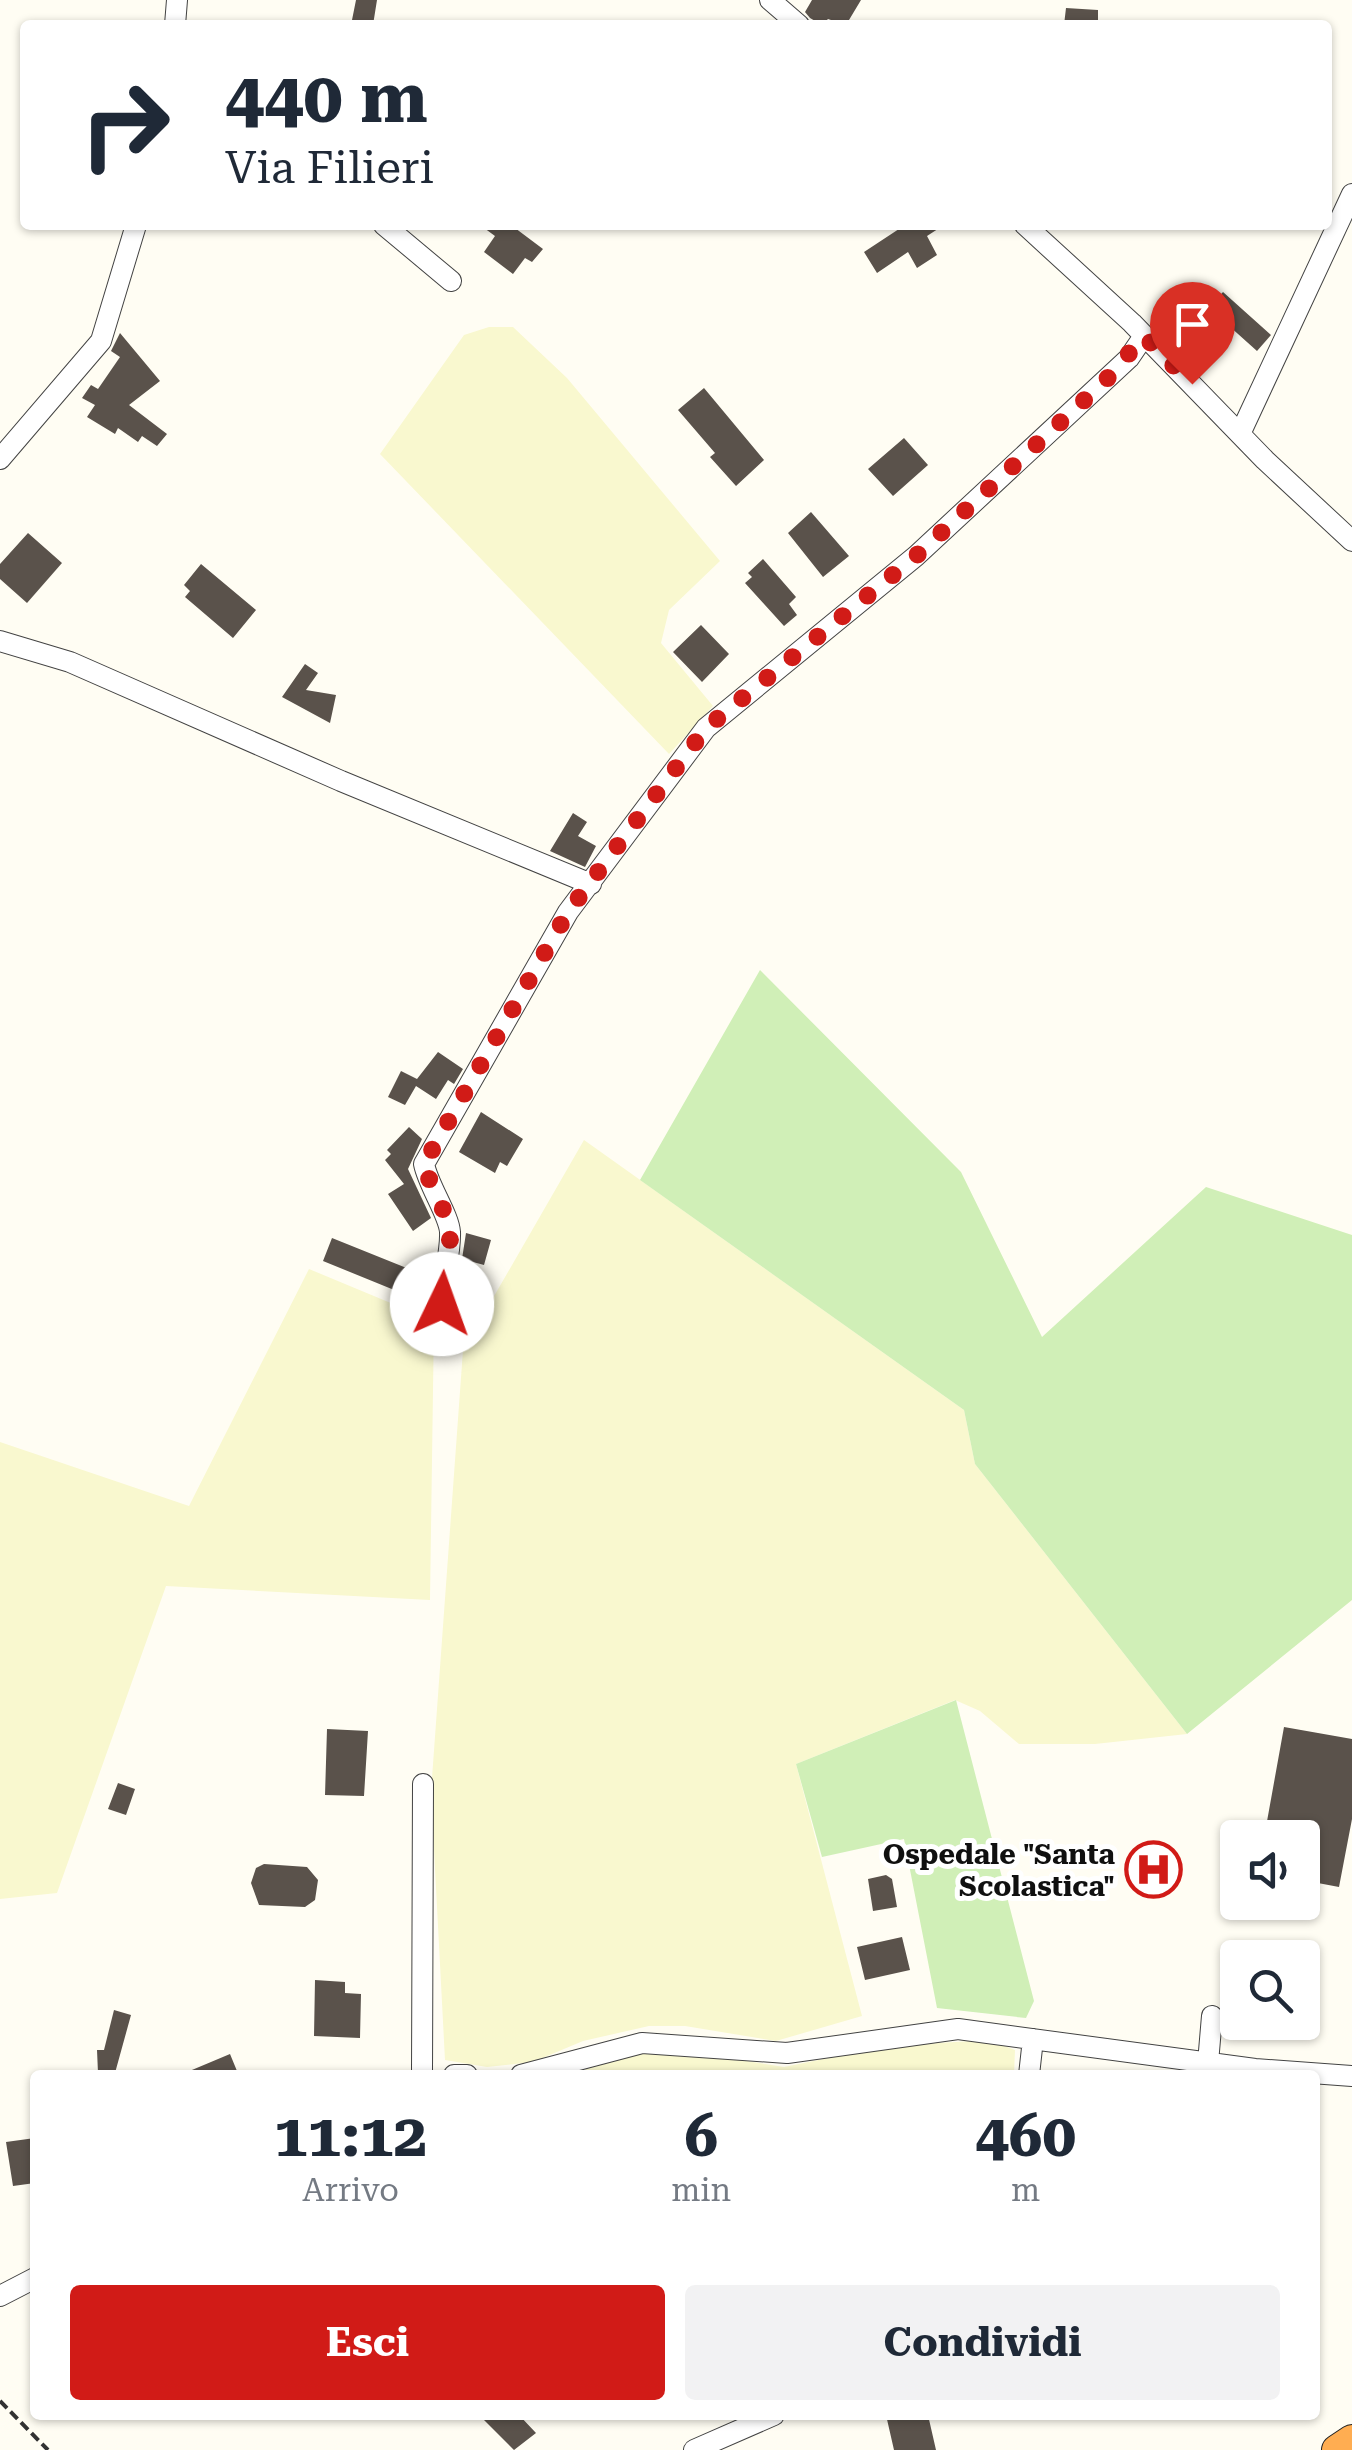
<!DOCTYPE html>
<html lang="it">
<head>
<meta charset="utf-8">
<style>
	body { margin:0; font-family:"Roboto Serif",serif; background:#f2f2f3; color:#1f2937; height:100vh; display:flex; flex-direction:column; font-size:38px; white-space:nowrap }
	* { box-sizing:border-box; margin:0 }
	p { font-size:32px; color:#747a83 }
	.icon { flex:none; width:55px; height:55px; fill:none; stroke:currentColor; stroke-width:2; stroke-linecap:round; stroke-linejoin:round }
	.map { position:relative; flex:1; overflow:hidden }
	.drawer { position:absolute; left:30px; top:2070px; width:1290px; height:350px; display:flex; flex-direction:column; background:#fff; border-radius:10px; box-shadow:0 2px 8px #0004 }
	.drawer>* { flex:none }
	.top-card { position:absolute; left:20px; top:20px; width:1312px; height:210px; border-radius:10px; box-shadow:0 2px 8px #0004; background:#fff; color:#1f2937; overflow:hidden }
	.fabs { position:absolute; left:1220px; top:1820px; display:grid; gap:20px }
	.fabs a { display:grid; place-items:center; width:100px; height:100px; border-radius:10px; background:#fff; box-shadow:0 2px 8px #0004; font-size:50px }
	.pin { position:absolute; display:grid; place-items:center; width:85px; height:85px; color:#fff; margin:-102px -42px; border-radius:50% 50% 50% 0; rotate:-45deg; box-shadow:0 0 10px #0007 }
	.pin .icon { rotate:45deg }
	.me { position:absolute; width:110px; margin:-55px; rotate:3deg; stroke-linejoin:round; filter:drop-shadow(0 0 8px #0008) }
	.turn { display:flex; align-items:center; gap:35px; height:210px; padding:0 40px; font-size:45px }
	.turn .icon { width:130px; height:130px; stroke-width:2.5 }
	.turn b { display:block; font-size:70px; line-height:85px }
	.eta { display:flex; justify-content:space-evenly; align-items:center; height:170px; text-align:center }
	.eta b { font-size:60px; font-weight:700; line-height:70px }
	.action { display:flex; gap:20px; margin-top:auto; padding:20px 40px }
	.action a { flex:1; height:115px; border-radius:10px; background:#d11b17; color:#fff; font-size:40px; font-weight:700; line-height:115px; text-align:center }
	.action a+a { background:#f2f2f3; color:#1f2937 }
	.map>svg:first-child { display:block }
	.farmland { fill:#f9f8cf }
	.green { fill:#d0efb7 }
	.building { fill:#5a524b }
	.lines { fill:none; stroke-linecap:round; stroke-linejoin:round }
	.minor-casing { stroke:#434343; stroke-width:22 }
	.highway-casing { stroke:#212121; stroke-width:32 }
	.path { stroke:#323232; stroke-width:4; stroke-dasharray:10 5; stroke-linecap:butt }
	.minor { stroke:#fff; stroke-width:20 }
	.highway { stroke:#ffad51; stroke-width:30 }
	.route { stroke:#d11b17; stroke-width:18; stroke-dasharray:0 32.4 }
	.labels { text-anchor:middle; stroke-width:10; stroke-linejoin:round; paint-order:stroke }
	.poi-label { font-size:28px; font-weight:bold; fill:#101010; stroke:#fff; text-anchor:end }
</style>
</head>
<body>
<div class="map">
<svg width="1352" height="2450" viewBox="0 0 1352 2450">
	<rect width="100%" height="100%" fill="#fffdf3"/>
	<path class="farmland" d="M489,327H513L567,378L720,561L669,610L661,643L713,706L669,754L380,454L464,335Z
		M584,1140L964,1410L975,1464L1187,1734L1095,1744H1019L980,1711L955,1700L796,1764L862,2016L776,2041L685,2026H649L583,2041L533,2062L487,2067L445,2060L431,1792L463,1350Z
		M309,1269L434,1321L430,1600L166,1586L57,1893L0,1899V1442L189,1506Z
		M989,2040L1015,2050L1014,2075H565L647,2052L715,2056L784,2067L887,2046Z"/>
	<path class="green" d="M760,970L961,1172L1042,1337L1206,1187L1352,1235V1600L1187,1734L975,1464L964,1410L640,1180Z
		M956,1700L1034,2001L1026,2018L937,2008L904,1839L822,1857L796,1764Z"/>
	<path class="building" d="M356,0H377L373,25H351Z
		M812,0H861L846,25L828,19L822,25L810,18L805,12Z
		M1066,8L1098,10V25H1064Z
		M480,225H511L543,249L532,262L525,258L513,274L484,252L495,236Z
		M905,225H944L927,236L937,255L917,268L908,252L877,273L864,252Z
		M1223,292L1271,335L1257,351L1209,308Z
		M120,333L160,381L129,405L167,434L157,446L142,436L138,442L118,428L115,434L87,417L95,405L82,398L91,385L98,389L120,357L111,351Z
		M704,388L764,460L736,486L710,457L715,453L678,410Z
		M904,438L928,465L893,496L868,469Z
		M811,512L849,556L823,577L788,533Z
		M28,533L62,563L27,603L0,579V564Z
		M763,559L796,597L789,604L797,615L784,626L745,583L752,577L748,573Z
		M201,564L256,610L233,638L185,597L190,591L184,585Z
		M701,625L729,654L702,682L673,652Z
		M305,664L318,673L306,690L336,695L330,723L282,697Z
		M573,813L587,822L578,836L596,846L585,867L550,851Z
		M438,1052L463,1069L454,1084L448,1080L436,1099L416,1086L405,1105L388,1097L401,1071L417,1079Z
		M481,1112L523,1139L507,1166L500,1162L495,1173L459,1152Z
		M409,1127L422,1139L408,1169L431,1218L413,1231L388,1194L404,1184L385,1160L391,1154L387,1150Z
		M466,1233L491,1240L484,1265L462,1259Z
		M332,1238L414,1271L404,1294L323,1261Z
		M1284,1727L1352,1739V1819L1339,1887L1302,1880V1838H1264Z
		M327,1729L368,1731L364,1796L325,1795Z
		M118,1783L135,1789L126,1815L108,1809Z
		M264,1864L307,1867L318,1880L315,1900L305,1907L259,1905L251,1883L256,1868Z
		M886,1875L892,1879L897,1907L873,1911L868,1879Z
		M902,1937L910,1970L865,1980L857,1947Z
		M315,1980L345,1982V1993L361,1994L360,2038L314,2036Z
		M114,2010L131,2015L115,2073H98L97,2050H104Z
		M230,2054L237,2071L228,2075H180Z
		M35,2138V2183L13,2186L6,2142Z
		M479,2415H519L536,2433L514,2450Z
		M886,2415H928L936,2450H894Z"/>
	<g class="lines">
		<defs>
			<path id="minor" d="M770,0L799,25
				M175,25L177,0
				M384,225L451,281
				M1025,225L1132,323L1265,460L1352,541
				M1240,434L1352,194
				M0,459L101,341L136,225
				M0,641L70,662L341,781L591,884
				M442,1304C442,1279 451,1255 450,1232C449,1215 428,1185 424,1164L568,912L706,728L916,556L1129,358L1144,336
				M1208,2063L1212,2016
				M422,2075L423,1784
				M454,2075H467
				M521,2075L642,2043L787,2053L958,2029L1255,2069L1352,2076
				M1029,2075L1033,2039
				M0,2296L35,2278
				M694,2450L774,2415"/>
			<path id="highway" d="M1337,2450L1352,2440"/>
		</defs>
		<use href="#minor" class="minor-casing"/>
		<use href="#highway" class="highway-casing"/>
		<path class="path" d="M0,2401L48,2450"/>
		<use href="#minor" class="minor"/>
		<use href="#highway" class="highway"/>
	</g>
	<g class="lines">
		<path class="route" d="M442,1304C441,1279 451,1255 450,1232C449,1215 429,1185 424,1164L568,912L706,728L916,556L1106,380L1144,336L1192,384"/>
	</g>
	<defs>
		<symbol id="hospital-ring" viewBox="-11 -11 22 22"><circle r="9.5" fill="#fff" stroke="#d11b17" stroke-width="1.5"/><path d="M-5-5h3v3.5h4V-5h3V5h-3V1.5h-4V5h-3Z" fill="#d11b17"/></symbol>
	</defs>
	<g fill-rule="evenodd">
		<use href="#hospital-ring" x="1122" y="1838" width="63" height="63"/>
	</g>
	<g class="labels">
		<g class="poi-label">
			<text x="1115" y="1864">Ospedale "Santa<tspan x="1115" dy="32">Scolastica"</tspan></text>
		</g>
	</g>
</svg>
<div class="fabs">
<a><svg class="icon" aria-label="sound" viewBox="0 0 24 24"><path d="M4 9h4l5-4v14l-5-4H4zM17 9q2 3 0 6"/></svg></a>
<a><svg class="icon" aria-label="search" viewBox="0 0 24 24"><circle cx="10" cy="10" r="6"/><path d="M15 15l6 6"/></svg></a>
</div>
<div class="pin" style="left:1192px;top:384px;background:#d93025"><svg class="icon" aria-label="arrive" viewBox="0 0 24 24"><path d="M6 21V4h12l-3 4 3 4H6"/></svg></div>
<svg class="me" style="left:442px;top:1304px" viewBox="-20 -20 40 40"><circle r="19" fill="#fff"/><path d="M0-13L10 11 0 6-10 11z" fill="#d11b17"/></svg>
<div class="top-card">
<div class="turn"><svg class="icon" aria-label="right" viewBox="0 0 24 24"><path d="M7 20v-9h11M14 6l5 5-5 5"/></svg><div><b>440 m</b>Via Filieri</div></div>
</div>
<section class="drawer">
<div class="eta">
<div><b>11:12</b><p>Arrivo</p></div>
<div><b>6</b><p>min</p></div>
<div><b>460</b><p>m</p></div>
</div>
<div class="action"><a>Esci</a><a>Condividi</a></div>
</section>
</div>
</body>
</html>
